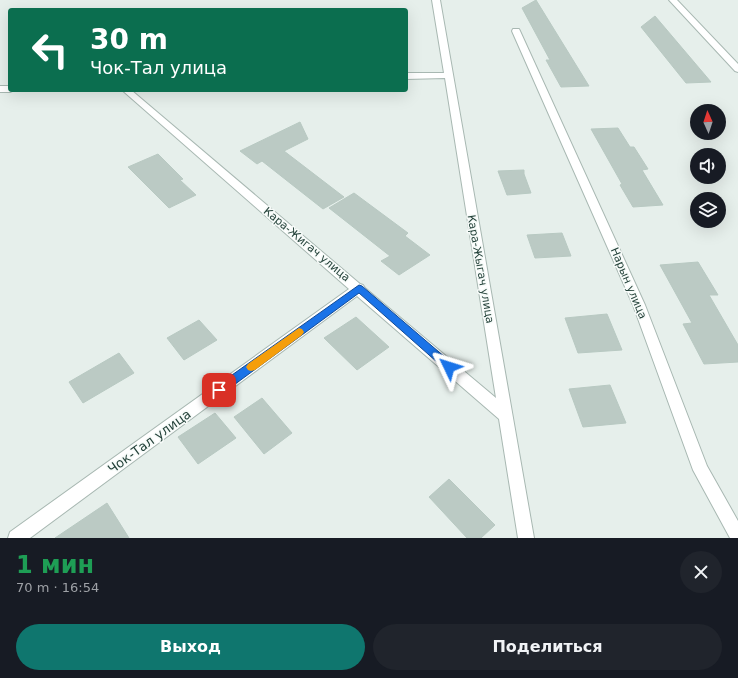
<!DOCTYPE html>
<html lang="ru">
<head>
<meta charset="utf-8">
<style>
	body { margin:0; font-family:"DejaVu Sans",sans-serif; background:#20242c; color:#f1f3f6; height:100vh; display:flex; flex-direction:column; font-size:15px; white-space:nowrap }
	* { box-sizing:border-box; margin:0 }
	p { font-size:13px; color:#9ea1a6 }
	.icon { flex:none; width:22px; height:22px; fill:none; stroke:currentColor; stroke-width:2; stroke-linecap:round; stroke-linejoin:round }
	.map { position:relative; height:538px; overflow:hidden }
	.drawer { display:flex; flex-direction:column; background:#171b24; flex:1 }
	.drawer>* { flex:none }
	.hud { position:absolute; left:8px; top:8px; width:400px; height:84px; border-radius:4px; box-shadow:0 4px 16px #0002; background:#0b6e4f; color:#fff; overflow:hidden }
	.needle { width:26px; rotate:357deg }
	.tools { position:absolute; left:690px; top:104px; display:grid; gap:8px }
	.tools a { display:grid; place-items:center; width:36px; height:36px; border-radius:50%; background:#171b24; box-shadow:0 4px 16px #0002; font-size:20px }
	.pin { position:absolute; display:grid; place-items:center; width:34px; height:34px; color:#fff; margin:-17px; border-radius:8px; box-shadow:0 2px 6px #0006 }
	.me { position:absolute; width:44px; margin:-22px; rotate:311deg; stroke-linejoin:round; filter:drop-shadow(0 0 3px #0008) }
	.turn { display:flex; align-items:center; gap:14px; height:84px; padding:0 16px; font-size:18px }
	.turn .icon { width:52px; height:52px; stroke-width:2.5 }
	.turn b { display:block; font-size:28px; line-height:34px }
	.round { display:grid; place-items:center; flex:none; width:42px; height:42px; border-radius:21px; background:#20242c }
	.headline { display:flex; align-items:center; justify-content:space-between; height:68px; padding:0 16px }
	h1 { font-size:24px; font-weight:800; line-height:30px; color:#1e9e55 }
	.action { display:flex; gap:8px; margin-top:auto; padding:8px 16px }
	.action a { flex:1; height:46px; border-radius:24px; background:#0f766e; color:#fff; font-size:16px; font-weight:800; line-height:46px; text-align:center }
	.action a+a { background:#20242c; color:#f1f3f6 }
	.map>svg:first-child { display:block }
	.building { fill:#bbcac4; stroke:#b8c9c2 }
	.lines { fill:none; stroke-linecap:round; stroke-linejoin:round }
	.minor-casing { stroke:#a8b8b2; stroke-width:2 }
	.minor { fill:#fff; fill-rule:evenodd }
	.route { fill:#1a73e8; stroke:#114b97 }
	.slow { fill:#f59e0b }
	.labels { text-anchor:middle; stroke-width:3; stroke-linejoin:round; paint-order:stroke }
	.street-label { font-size:11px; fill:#24423a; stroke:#f7fbf9 }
	.near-street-label { font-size:13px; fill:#24423a; stroke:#f7fbf9 }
</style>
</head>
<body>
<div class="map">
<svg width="738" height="538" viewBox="0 0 738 538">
	<rect width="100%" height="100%" fill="#e6efeb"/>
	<path class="building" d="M536,0L589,86L561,87L546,60H550L522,8Z
		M655,16L711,82L686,83L641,27Z
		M300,122L308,139L284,151L344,197L323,209L262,161L257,164L240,151Z
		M618,128L630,147H634L648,169L642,170L663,205L633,207L620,185L622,184L591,129Z
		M158,154L183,179L180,180L196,195L169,208L128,167Z
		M524,170V174L531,193L507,195L498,171Z
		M354,193L408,233L405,236L430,255L399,275L381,261L390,256L329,208Z
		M562,233L571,256L535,258L527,235Z
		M698,262L718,295H709L738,345V362L704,364L683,324L692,323L660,265Z
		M607,314L622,350L578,353L565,318Z
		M356,317L389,347L357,370L324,338Z
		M199,320L217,340L184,360L167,338Z
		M119,353L134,373L83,403L69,382Z
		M610,385L626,423L583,427L569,389Z
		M262,398L292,433L264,454L234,417Z
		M215,413L236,438L198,464L178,437Z
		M449,479L495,525L481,538H467L429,497Z
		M107,503L129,538H55Z"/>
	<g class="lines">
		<defs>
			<path id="minor" d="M432,0H440L534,538H518L499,419L357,296L30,538H8L10,532L349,289L122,90H131L360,284L363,285L365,288L496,398L445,78L406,79V73H444Z
				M669,0H677L738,64V72L735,71Z
				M513,29H519L520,31L645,305L707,466L738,521V538H730L693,470L633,305L512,31Z
				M0,86H10V90H14L10,92H0Z"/>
		</defs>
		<use href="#minor" class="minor-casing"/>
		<use href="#minor" class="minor"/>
	</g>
	<path class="route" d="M359,285L362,286L453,364L455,367L453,370L449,371L446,370L359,293L223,393L219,395L215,393L214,390L215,387Z"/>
	<path class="slow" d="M299,328L302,329L304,332L302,335L255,370L251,371L248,370L246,367L248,364Z"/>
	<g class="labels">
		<g class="street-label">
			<text transform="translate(307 244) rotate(40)" y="4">Кара-Жигач улица</text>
			<text transform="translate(481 269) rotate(80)" y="4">Кара-Жыгач улица</text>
			<text transform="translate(629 283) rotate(67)" y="4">Нарын улица</text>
		</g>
		<g class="near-street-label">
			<text transform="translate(149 441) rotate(-36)" y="5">Чок-Тал улица</text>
		</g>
	</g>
</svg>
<div class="tools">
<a><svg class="needle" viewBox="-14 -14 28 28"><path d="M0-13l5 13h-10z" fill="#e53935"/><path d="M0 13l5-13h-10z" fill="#9ea1a6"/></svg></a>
<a><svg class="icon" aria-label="sound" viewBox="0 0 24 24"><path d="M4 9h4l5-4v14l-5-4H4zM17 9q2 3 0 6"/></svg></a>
<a><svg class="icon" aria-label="layers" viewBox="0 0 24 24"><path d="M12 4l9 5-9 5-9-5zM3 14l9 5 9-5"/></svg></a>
</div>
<div class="pin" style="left:219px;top:390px;background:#d93025"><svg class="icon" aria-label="arrive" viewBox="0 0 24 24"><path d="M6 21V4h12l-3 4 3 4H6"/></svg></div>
<svg class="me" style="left:449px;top:367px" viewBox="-20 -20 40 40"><path d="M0-17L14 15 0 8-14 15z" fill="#1a73e8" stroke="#fff" stroke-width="4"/></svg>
<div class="hud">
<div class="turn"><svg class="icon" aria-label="left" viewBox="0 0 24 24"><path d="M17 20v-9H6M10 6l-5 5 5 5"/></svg><div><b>30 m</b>Чок-Тал улица</div></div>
</div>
</div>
<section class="drawer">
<div class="headline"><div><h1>1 мин</h1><p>70 m · 16:54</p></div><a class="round"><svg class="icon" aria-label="close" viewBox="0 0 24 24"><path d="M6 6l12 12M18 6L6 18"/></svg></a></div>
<div class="action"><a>Выход</a><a>Поделиться</a></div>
</section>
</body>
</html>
